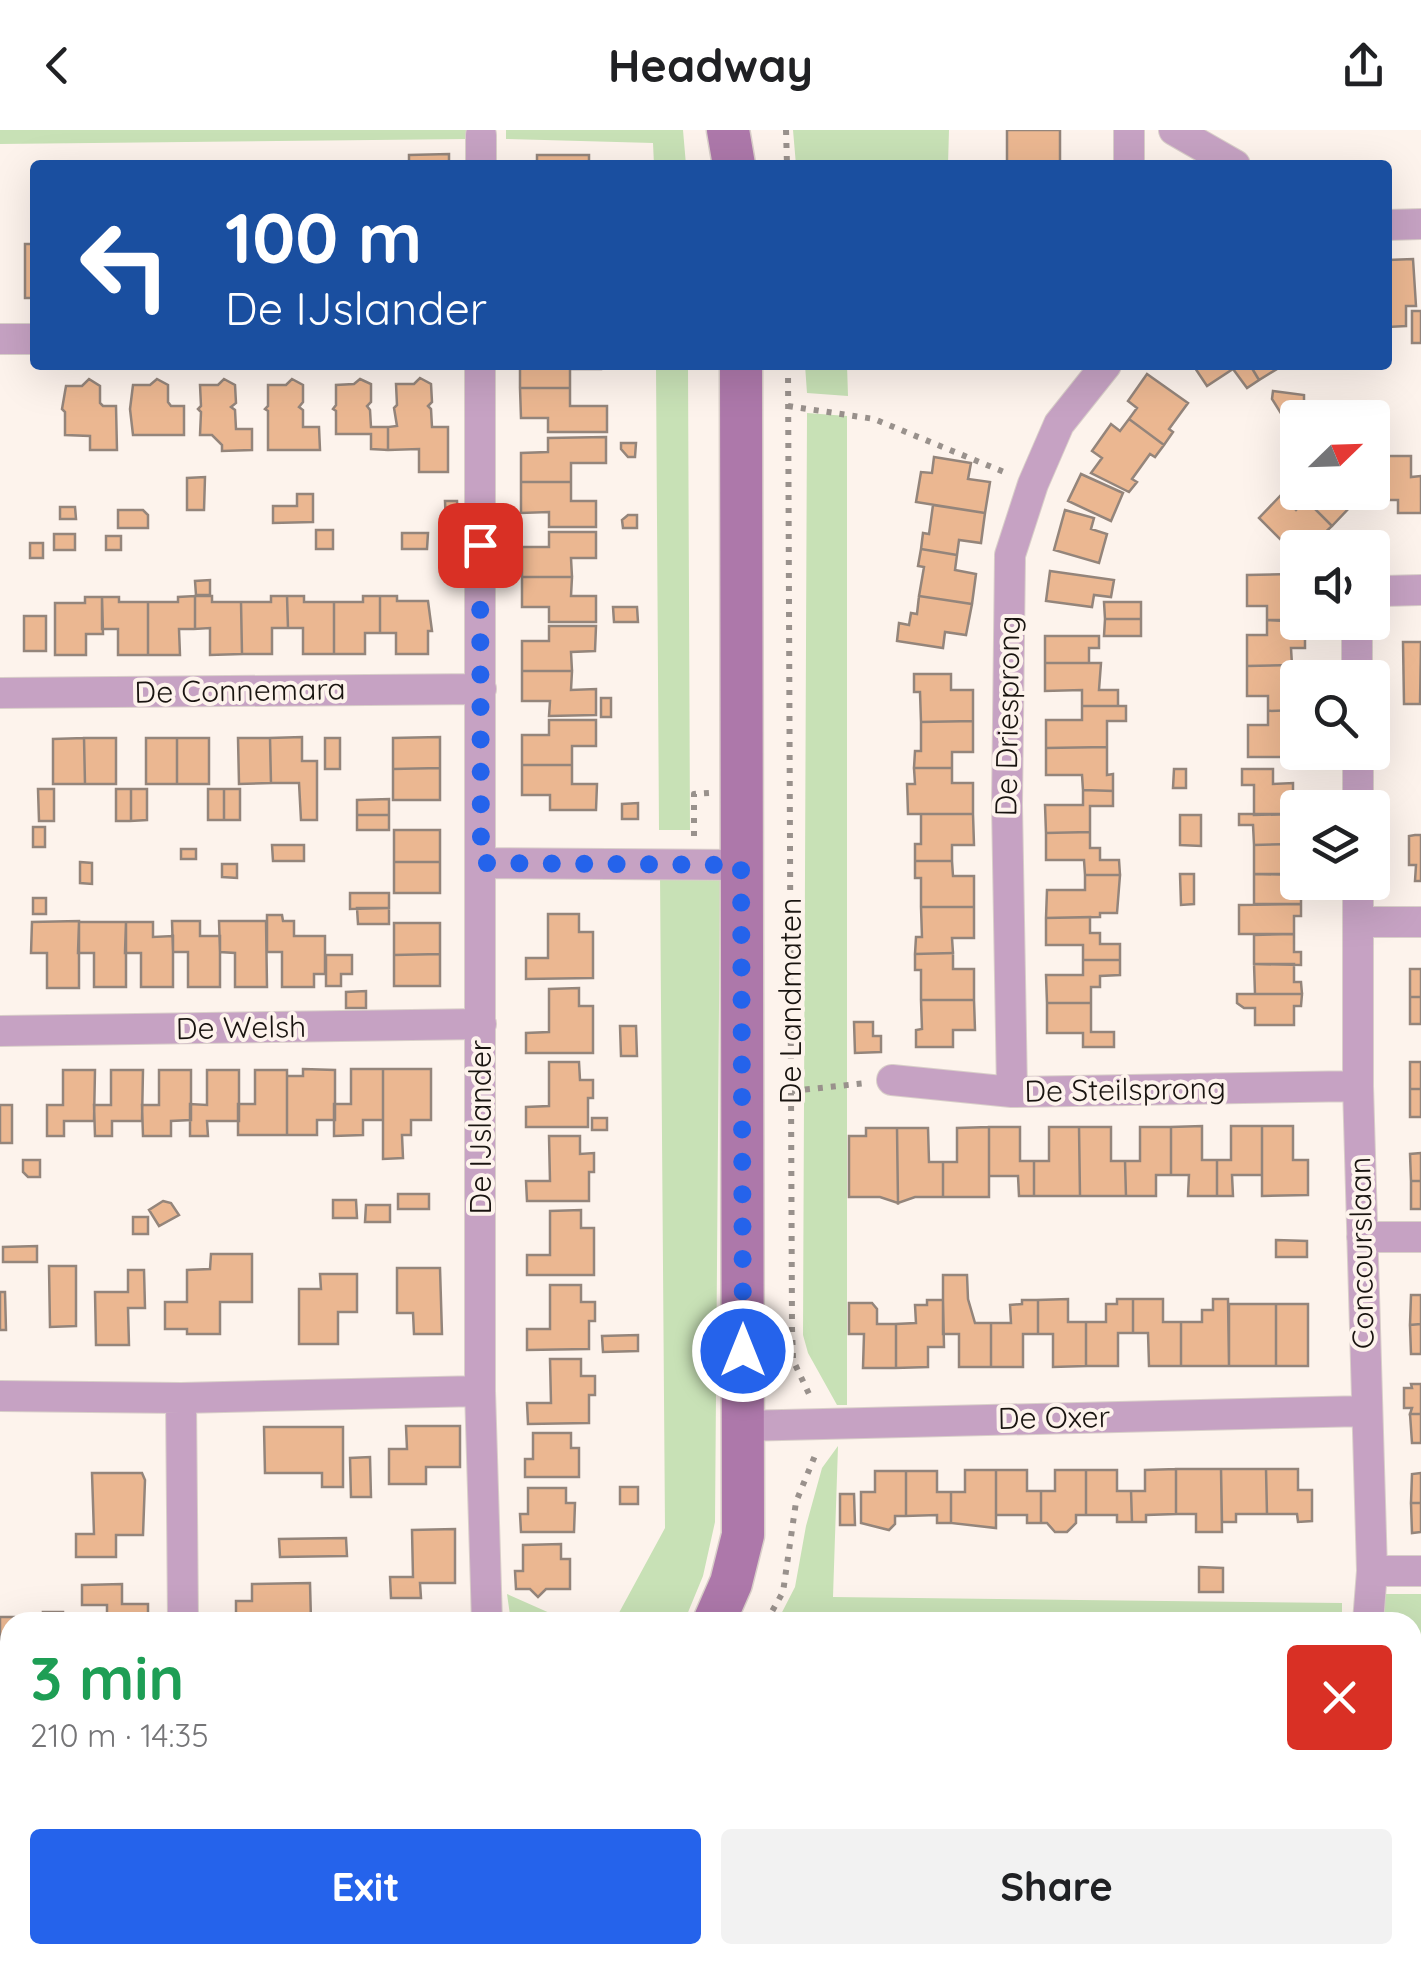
<!DOCTYPE html>
<html lang="en">
<head>
<meta charset="utf-8">
<style>
	body { margin:0; font-family:Quicksand,sans-serif; background:#f2f2f2; color:#202124; height:100vh; display:flex; flex-direction:column; font-size:38px; white-space:nowrap }
	* { box-sizing:border-box; margin:0 }
	p { font-size:32px; color:#757577 }
	.icon { flex:none; width:55px; height:55px; fill:none; stroke:currentColor; stroke-width:2; stroke-linecap:round; stroke-linejoin:round }
	.map { position:relative; flex:1; overflow:hidden }
	.side { position:absolute; left:0px; top:1482px; width:1422px; height:352px; display:flex; flex-direction:column; background:#fff; border-radius:30px 30px 0 0; box-shadow:0 10px 40px #0002 }
	.side>* { flex:none }
	.banner { position:absolute; left:30px; top:30px; width:1362px; height:210px; border-radius:10px; box-shadow:0 10px 40px #0002; background:#1a4fa0; color:#fff; overflow:hidden }
	.needle { width:65px; rotate:67deg }
	.controls { position:absolute; left:1280px; top:270px; display:grid; gap:20px }
	.controls a { display:grid; place-items:center; width:110px; height:110px; border-radius:10px; background:#fff; box-shadow:0 10px 40px #0002; font-size:50px }
	.pin { position:absolute; display:grid; place-items:center; width:85px; height:85px; color:#fff; margin:-42px; border-radius:20px; box-shadow:0 5px 15px #0006 }
	.me { position:absolute; width:110px; margin:-55px; rotate:0deg; stroke-linejoin:round; filter:drop-shadow(0 0 8px #0008) }
	.turn { display:flex; align-items:center; gap:35px; height:210px; padding:0 30px; font-size:45px }
	.turn .icon { width:130px; height:130px; stroke-width:2.5 }
	.turn b { display:block; font-size:70px; line-height:85px }
	.round { display:grid; place-items:center; flex:none; width:105px; height:105px; border-radius:10px; background:#f2f2f2 }
	.overview { display:flex; align-items:center; justify-content:space-between; height:170px; padding:0 30px }
	h1 { font-size:60px; font-weight:700; line-height:75px; color:#1e9e55 }
	.button { display:flex; gap:20px; margin-top:auto; padding:20px 30px }
	.button a { flex:1; height:115px; border-radius:10px; background:#2563eb; color:#fff; font-size:40px; font-weight:700; line-height:115px; text-align:center }
	.button a+a { background:#f2f2f2; color:#202124 }
	header { display:flex; justify-content:space-between; align-items:center; height:130px; padding:0 30px; background:#fff; font-size:45px; font-weight:700 }
	.map>svg:first-child { display:block }
	.green { fill:#c8e1b6 }
	.building { fill:#ebb791; stroke:#94857b; stroke-width:2.5 }
	.lines { fill:none; stroke-linecap:round; stroke-linejoin:round }
	.street-casing { stroke:#d9cfc9; stroke-width:32 }
	.secondary-casing { stroke:#d9cfc9; stroke-width:45 }
	.path { stroke:#99918c; stroke-width:6; stroke-dasharray:5 8; stroke-linecap:butt }
	.street { stroke:#c6a2c3; stroke-width:30 }
	.secondary { stroke:#ad78aa; stroke-width:42 }
	.route { stroke:#2563eb; stroke-width:18; stroke-dasharray:0 32.4 }
	.labels { text-anchor:middle; stroke-width:8; stroke-linejoin:round; paint-order:stroke }
	.street-label { font-size:30px; fill:#191410; stroke:#fdf3ec }
</style>
</head>
<body>
<header><svg class="icon" aria-label="back" viewBox="0 0 24 24"><path d="M15 5l-7 7 7 7"/></svg>Headway<svg class="icon" aria-label="share" viewBox="0 0 24 24"><path d="M12 15V3M7 8l5-5 5 5M5 13v7h14v-7"/></svg></header>
<div class="map">
<svg width="1421" height="1833" viewBox="0 0 1421 1833">
	<rect width="100%" height="100%" fill="#fdf3ec"/>
	<path class="green" d="M0,0H469L467,9L0,14Z
		M506,0H683L686,35H654L653,13L506,9Z
		M793,0H949L948,35H796Z
		M656,235H688L690,700H659Z
		M805,235H847L848,266L807,263Z
		M807,283L847,286V1275H837L808,1223L803,1205Z
		M660,745L720,747L715,1392L703,1446L684,1492H614L665,1398Z
		M838,1316L833,1467L1342,1473V1492H777L795,1457L806,1396L822,1338Z
		M507,1464L570,1492H511Z
		M1376,1464H1421V1833H1380V1825H1412V1492H1376Z
		M10,1780V1825H508L506,1833H0V1782Z
		M602,1825H756L754,1833H601Z"/>
	<path class="building" d="M1007,0H1060V35H1007Z
		M449,24V35H409V25Z
		M537,25H589V35H537Z
		M25,114H35V168H25Z
		M1413,129L1416,176H1406V196L1388,197V130Z
		M1412,181H1421V213H1412Z
		M520,235H601V239H570V258H520Z
		M1193,235H1250L1259,250L1247,258L1233,239L1207,256Z
		M1250,235H1275L1277,239L1259,250Z
		M1147,244L1188,273L1169,299L1173,302L1164,315L1129,289L1137,278L1128,271Z
		M420,248L431,254L432,272L428,276L431,279L432,297H448V342H419V319L388,320V297L397,296L394,278L397,275L396,254H414Z
		M89,249L100,256V273L103,276H116L117,320H90V306L65,305V282L62,279L66,256H82Z
		M157,249L168,255V272L171,276H184V305H133L130,279L133,255H150Z
		M224,249L235,255L236,273L231,277L235,280L236,299H252V320L222,321V315L212,305H200L201,282L198,279L201,276L200,255H218Z
		M292,249L303,255V272L299,277L303,280V297H319L320,320H268V281L265,279L268,276V255H286Z
		M360,249L371,254V272L367,276L370,280L371,297H388V320L371,319V304H336V281L333,279L336,275V255L354,254Z
		M520,258H570V276H607V302H548V288H521Z
		M1273,261L1304,265V274L1287,293L1272,269Z
		M1129,289L1164,315L1155,327L1150,324L1132,349L1137,352L1129,362L1091,343L1102,328L1092,321L1111,294L1120,301Z
		M606,307V333H571V352H521V323L548,322V308Z
		M621,313H636L635,327H628L621,319Z
		M1379,326H1411V347L1421,346V383H1398V370H1379Z
		M934,327L971,333L968,349L990,352L985,383L916,372L921,342L932,343Z
		M1081,344L1123,363L1111,391L1068,371Z
		M205,347L204,380H187V348Z
		M521,352H571V371H596V397H549V382L521,383Z
		M1314,362H1346L1342,367L1351,376L1332,396L1306,370Z
		M297,364H313V392L273,393V376H297Z
		M1281,365L1296,380L1306,370L1332,396L1312,415L1303,406L1290,419L1259,388Z
		M445,371H457L458,396H446Z
		M933,375L985,383L981,413L959,410L957,425L921,419L923,403L929,404Z
		M60,377H75L76,389H60Z
		M118,380H143L148,385V398H118Z
		M1065,380L1094,388L1091,399L1107,404L1099,433L1054,420Z
		M628,385H637V398H623L622,390Z
		M316,400H333V419H316Z
		M549,402H596V428H571L572,447H522V417H549Z
		M402,403H428L427,419H402Z
		M54,404H75V420H54Z
		M106,406H121V420H106Z
		M30,413H43V428H30Z
		M921,419L957,425L955,440L976,444L972,474L919,466L924,437L918,436Z
		M1050,441L1114,450L1111,467L1094,465L1092,477L1046,471Z
		M1291,444V463H1298V490H1267V476H1247V445Z
		M522,447H572L571,466H596V492H549V477H522Z
		M210,450V465H196L195,451Z
		M195,466V499H179L180,525H148V472H178V467Z
		M195,466H212V472H241L242,524L210,525V498L195,499Z
		M271,466H287L288,498H272V524H242L241,472H271Z
		M287,466H304V472H334V524H303V498H288Z
		M363,466H380V503H365V524H334V472H363Z
		M380,466H397V471H428L432,501H428V524H396V503H380Z
		M919,466L972,474L966,505L945,502L943,518L897,511L899,493L909,495L911,483L917,484Z
		M85,467H102L103,504H86V525H55V473H85Z
		M102,467H119V472H148V525H118V499H102Z
		M1104,472H1141V489H1105Z
		M613,477H637L638,492H614Z
		M24,486H46V521H24Z
		M1105,489H1141V506H1104Z
		M1267,490L1305,492V518H1291L1292,535L1247,536V505H1267Z
		M549,496H596L595,521L571,522L572,541H522V511H549Z
		M1045,506H1099V518H1089V533H1045Z
		M1403,512H1421L1420,574H1404Z
		M1045,533H1101L1099,560H1118V576H1082V560L1045,561Z
		M1292,535V553H1298V580L1268,581V566H1247V536Z
		M522,541H572L571,560L596,559V585L549,586L550,571H522Z
		M914,544H951V560H973V591L921,592L920,562H914Z
		M601,568H611V587H601Z
		M1082,576H1126V591H1107V617L1046,618V590H1082Z
		M1298,580V608H1292V627H1248V595H1268V581Z
		M549,590H596V616H572V635H522V605H549Z
		M973,591V622H952V638H914L915,621H921V592Z
		M302,607V631H317V690H301L299,653H271L270,608Z
		M440,607V638L393,639V608Z
		M84,608H116V654H85Z
		M84,608L85,654H53V609Z
		M146,608H177V654H146Z
		M177,608H209V654H177Z
		M238,608H270L271,653L239,654Z
		M325,608H340V639H325Z
		M1107,617V645L1113,644V661L1083,660L1082,645H1046V618Z
		M522,635H572V654H597L596,680H550V665H522Z
		M440,638V670H393V639Z
		M914,638H952V653H973V684H908L907,654H915Z
		M1174,639H1186V658H1173Z
		M1242,639H1273V654L1293,653V672H1301L1298,684L1254,685V655H1242Z
		M38,659H54V691H39Z
		M116,659H131V691H116Z
		M131,659H147V690L131,691Z
		M208,659H224V690H208Z
		M224,659H240V690H224Z
		M1083,660L1113,661V676H1090V702L1046,703L1045,675H1083Z
		M389,669V685H357V670Z
		M638,673V689H622V674Z
		M921,684H973L974,715H952V731H915V714H921Z
		M1239,684H1298V697H1293L1294,714L1254,715L1253,695H1239Z
		M357,685H389V700H357Z
		M1180,685H1201V716L1180,715Z
		M33,697H45V717H33Z
		M394,700H440V732H394Z
		M1090,702V718H1100V730H1119L1120,745H1085L1084,730H1046V703Z
		M1415,705H1421V751H1415L1416,735H1409V706Z
		M1294,714L1298,745L1254,744V715Z
		M272,715H304V731H273Z
		M181,719H196V729H181Z
		M915,731H952L953,746H974V777H921V748H915Z
		M80,732L92,733V754L80,753Z
		M394,732H440V763H394Z
		M222,734H237V748L222,747Z
		M1180,744H1194V774L1181,775Z
		M1254,744H1294V762H1301V774H1254Z
		M1085,745H1120L1117,783H1100V787L1046,788L1047,760H1085Z
		M350,763H389V778L350,779Z
		M33,768H46V784H33Z
		M1301,774V786H1294V804H1239V775Z
		M921,777H974V808H952L953,823L915,824L916,807H922Z
		M357,778H389V794H358Z
		M548,784H579V802H593V848L526,849V828H548Z
		M267,785H282L283,791H294V806H325V844H314V857H282V822H267Z
		M1090,787V803H1100V814H1120V830H1083V815H1046V788Z
		M79,791V858H47V823H31L32,792Z
		M172,791H200V806H220V857H188V822H173Z
		M219,791H266L267,857H235V823L220,822Z
		M79,792H126V857H94V823H78Z
		M126,792H153V807L173,806V857H141V823H125Z
		M394,793H440V824L394,825Z
		M1294,804V822H1301V835L1254,834V805Z
		M953,823V839H974V870H921V840H915V824Z
		M440,824V856H394V825Z
		M326,825H352V844H341V856H326Z
		M1083,830H1120V845L1100,846V857H1091V873H1047L1046,845H1083Z
		M1254,834H1294V852H1301L1302,864H1255Z
		M1410,839H1421V867H1410Z
		M579,858V876H593V923H526V903L549,902V859Z
		M366,861V878H346V862Z
		M1237,864H1302L1301,876H1294V895H1255V878H1244L1237,873Z
		M1410,867H1421V894H1410Z
		M921,870H974L975,900H953V917H916V900L922,899Z
		M1047,873H1091V902H1114V917H1083V903H1047Z
		M854,892H873V906H881V922L855,923Z
		M620,896H636L637,926H621Z
		M549,932H579L580,950H593V968H588V997H526V977L549,976Z
		M1410,932H1421V959H1410Z
		M303,939L335,940V990H317V1005H287V946H303Z
		M351,939H383V990H363V1005L334,1006V974H351Z
		M383,939H431V990H411V1005H402L403,1028L383,1029Z
		M63,940H95L94,991H64V1006H47V975H63Z
		M111,940H143L142,991H112V1006H95L94,975H111Z
		M159,940H191V990L171,991V1006H143L142,975H159Z
		M207,940H239V991H207L208,1006H190V974L207,975Z
		M255,940H287V1005H238V974H255Z
		M1410,959H1421V987H1410Z
		M0,975H12V1013H0Z
		M592,988H607V1000H592Z
		M1202,996V1030H1217V1066H1188L1189,1045H1171V997Z
		M1231,996H1262V1045H1232L1233,1066H1217V1030H1231Z
		M1262,996H1293V1030H1308V1065L1262,1066Z
		M989,997V1067H943V1032H957V998Z
		M989,997H1020V1031H1034V1066H1019L1018,1046H989Z
		M1049,997H1079L1080,1066H1034V1031H1049Z
		M1079,997H1111V1031H1125L1126,1066H1080Z
		M1140,997H1171V1045H1156V1066H1126L1125,1031H1140Z
		M866,998H897L898,1073L880,1067H849V1006H866Z
		M897,998H928L929,1032H943V1067H915L898,1073Z
		M549,1006H580V1024L594,1023V1042H589V1071H527L526,1051H550Z
		M1421,1023V1051H1411L1410,1024Z
		M23,1030H40V1047H28L23,1042Z
		M1411,1051H1421V1079H1411Z
		M398,1064H429V1079H398Z
		M333,1070H356L357,1088H333Z
		M163,1071L171,1073L179,1085L159,1096L149,1080Z
		M366,1075H390V1092H365Z
		M581,1080V1098H594V1145H527V1125H550V1081Z
		M133,1087H148V1104H133Z
		M1276,1110L1307,1111V1127H1276Z
		M37,1116V1132H3V1117Z
		M211,1124H252V1172H220V1204H187V1199H165V1172H187V1140L210,1139Z
		M49,1136H76V1196L50,1197Z
		M397,1138H440L442,1204H414L413,1183H397Z
		M128,1140H144L145,1178H128L129,1215H96L95,1162H128Z
		M320,1144H357V1182H338V1214H299V1159H321Z
		M943,1145H967L968,1169L975,1193H991V1237H959V1204H943Z
		M550,1155H581V1172H595V1191H589V1219L527,1220V1199H550Z
		M0,1162H5L6,1200H0Z
		M1411,1165H1421V1194L1410,1195Z
		M1068,1169V1192H1086V1236L1053,1237V1204H1038V1170Z
		M1117,1169H1133V1203H1118V1236H1086V1192H1106V1174H1117Z
		M1133,1169H1163V1192H1181V1236H1149L1148,1203H1133Z
		M1213,1169H1228L1229,1236H1181V1192H1202V1180H1213Z
		M927,1170H943L944,1217H928V1237L896,1238V1194L916,1193L915,1175H927Z
		M1022,1170H1038V1204H1023V1237H991V1193H1011L1010,1175L1022,1174Z
		M849,1173H872L877,1179V1194H896V1238H863L864,1204H849Z
		M1229,1174H1276V1236H1229Z
		M1276,1174H1308V1236H1276Z
		M1421,1194V1224H1411L1410,1195Z
		M638,1205V1221L603,1222L602,1206Z
		M550,1229H581V1246H595V1265H589V1293L528,1294L527,1273H551Z
		M1411,1254H1421V1284H1410L1412,1278H1404V1258H1412Z
		M1410,1284H1421V1313H1412Z
		M406,1296H460V1337H426V1354H389V1319H407Z
		M264,1297H343V1357H322V1343H265Z
		M533,1303H571V1318H579V1347H525V1329H533Z
		M370,1327L371,1367H351L350,1328Z
		M1176,1339V1384L1146,1385V1392H1132L1131,1361H1145V1340Z
		M1176,1339H1221L1222,1402H1196V1384H1176Z
		M1221,1339H1266L1267,1384H1236V1392H1222Z
		M1266,1339H1298V1360H1312V1391L1298,1392L1297,1384H1267Z
		M965,1340H996V1398L951,1393V1362H965Z
		M996,1340H1027V1361H1041V1393H1027V1385H996Z
		M1055,1340H1086V1385H1076V1393L1067,1402H1055L1047,1393H1041V1361H1055Z
		M1086,1340H1117V1361H1131L1132,1392H1117V1385H1086Z
		M875,1341H906V1386H895V1394L889,1400L861,1393V1362H875Z
		M906,1341H937V1362H951V1393H937V1385L906,1386Z
		M92,1343H142L145,1350L143,1405H116V1427H76V1404H94Z
		M1421,1343V1373H1411L1412,1344Z
		M620,1357H638V1374H620Z
		M528,1358H566V1373H575L574,1402H521L520,1384H528Z
		M840,1364H854L855,1395H840Z
		M1411,1373H1421V1402L1412,1403Z
		M455,1399V1453H420L421,1468H391L390,1447H413L412,1400Z
		M346,1408L347,1426L280,1427L279,1409Z
		M561,1414V1429H570V1459H546L538,1467L530,1459H516L515,1441H523V1415Z
		M1199,1437L1223,1438V1462H1199Z
		M310,1453L311,1491L236,1492V1471H252V1454Z
		M122,1454V1474H148V1492H107V1475H82V1455Z
		M43,1482H63V1492H44Z
		M0,1487H14V1492H10V1554L9,1519L0,1520Z
		M10,1655V1715L0,1705V1657Z
		M819,1825H861L858,1830L863,1833H832Z
		M1044,1825H1071V1833H1020V1829L1044,1828Z
		M1097,1825H1115V1833H1071V1828H1097Z
		M1125,1825L1170,1827V1833H1125Z
		M1196,1825H1219V1833H1170V1827Z
		M1268,1825V1833H1224V1827Z
		M1294,1825H1313V1833H1268V1827Z"/>
	<g class="lines">
		<defs>
			<path id="street" d="M1174,0L1235,35
				M481,35V5
				M1129,35V0
				M1388,95L1421,94
				M0,209H35
				M480,235V1261L487,1492
				M1372,471L1384,461L1421,460
				M1357,492V548
				M0,563L481,559
				M1358,622V678
				M481,733L741,735
				M1358,752V956L1372,1441L1368,1492
				M1359,792H1421
				M0,901L481,894
				M892,950L1012,962L1358,956
				M1012,962L1007,675L1010,425L1033,354L1059,294L1106,235
				M1362,1107H1421
				M0,1266L181,1268L480,1261
				M181,1268L183,1492
				M743,1296L1365,1281
				M1372,1441H1421
				M0,1599H10
				M1366,1825V1833
				M780,1833L783,1825"/>
			<path id="secondary" d="M728,0L734,35
				M714,1492L731,1453L743,1405L741,235
				M528,1833L530,1825"/>
		</defs>
		<use href="#street" class="street-casing"/>
		<use href="#secondary" class="secondary-casing"/>
		<path class="path" d="M786,0L787,35
			M788,235L792,1198L793,1230L810,1266
			M788,276L874,289L1004,342
			M694,706V664L709,663
			M792,961L866,953
			M766,1492L783,1462L796,1372L816,1323
			M587,1833L588,1825"/>
		<use href="#street" class="street"/>
		<use href="#secondary" class="secondary"/>
	</g>
	<g class="lines">
		<path class="route" d="M480,415L481,733L741,735L743,1221"/>
	</g>
	<g class="labels">
		<g class="street-label">
			<text transform="translate(240 561) rotate(-1)" y="10">De Connemara</text>
			<text transform="translate(1008 586) rotate(-89)" y="10">De Driesprong</text>
			<text transform="translate(791 871) rotate(-90)" y="10">De Landmaten</text>
			<text transform="translate(241 898) rotate(-1)" y="10">De Welsh</text>
			<text transform="translate(1125 960) rotate(-1)" y="10">De Steilsprong</text>
			<text transform="translate(481 997) rotate(-90)" y="10">De IJslander</text>
			<text transform="translate(1362 1123) rotate(-91)" y="10">Concourslaan</text>
			<text transform="translate(1054 1288) rotate(-1)" y="10">De Oxer</text>
		</g>
	</g>
</svg>
<div class="controls">
<a><svg class="needle" viewBox="-14 -14 28 28"><path d="M0-13l5 13h-10z" fill="#e53935"/><path d="M0 13l5-13h-10z" fill="#757577"/></svg></a>
<a><svg class="icon" aria-label="sound" viewBox="0 0 24 24"><path d="M4 9h4l5-4v14l-5-4H4zM17 9q2 3 0 6"/></svg></a>
<a><svg class="icon" aria-label="search" viewBox="0 0 24 24"><circle cx="10" cy="10" r="6"/><path d="M15 15l6 6"/></svg></a>
<a><svg class="icon" aria-label="layers" viewBox="0 0 24 24"><path d="M12 4l9 5-9 5-9-5zM3 14l9 5 9-5"/></svg></a>
</div>
<div class="pin" style="left:480px;top:415px;background:#d93025"><svg class="icon" aria-label="arrive" viewBox="0 0 24 24"><path d="M6 21V4h12l-3 4 3 4H6"/></svg></div>
<svg class="me" style="left:743px;top:1221px" viewBox="-20 -20 40 40"><circle r="17" fill="#2563eb" stroke="#fff" stroke-width="3"/><path d="M0-11L8 9 0 5-8 9z" fill="#fff"/></svg>
<div class="banner">
<div class="turn"><svg class="icon" aria-label="left" viewBox="0 0 24 24"><path d="M17 20v-9H6M10 6l-5 5 5 5"/></svg><div><b>100 m</b>De IJslander</div></div>
</div>
<section class="side">
<div class="overview"><div><h1>3 min</h1><p>210 m · 14:35</p></div><a class="round" style="background:#d93025;color:#fff"><svg class="icon" aria-label="close" viewBox="0 0 24 24"><path d="M6 6l12 12M18 6L6 18"/></svg></a></div>
<div class="button"><a>Exit</a><a>Share</a></div>
</section>
</div>
</body>
</html>
